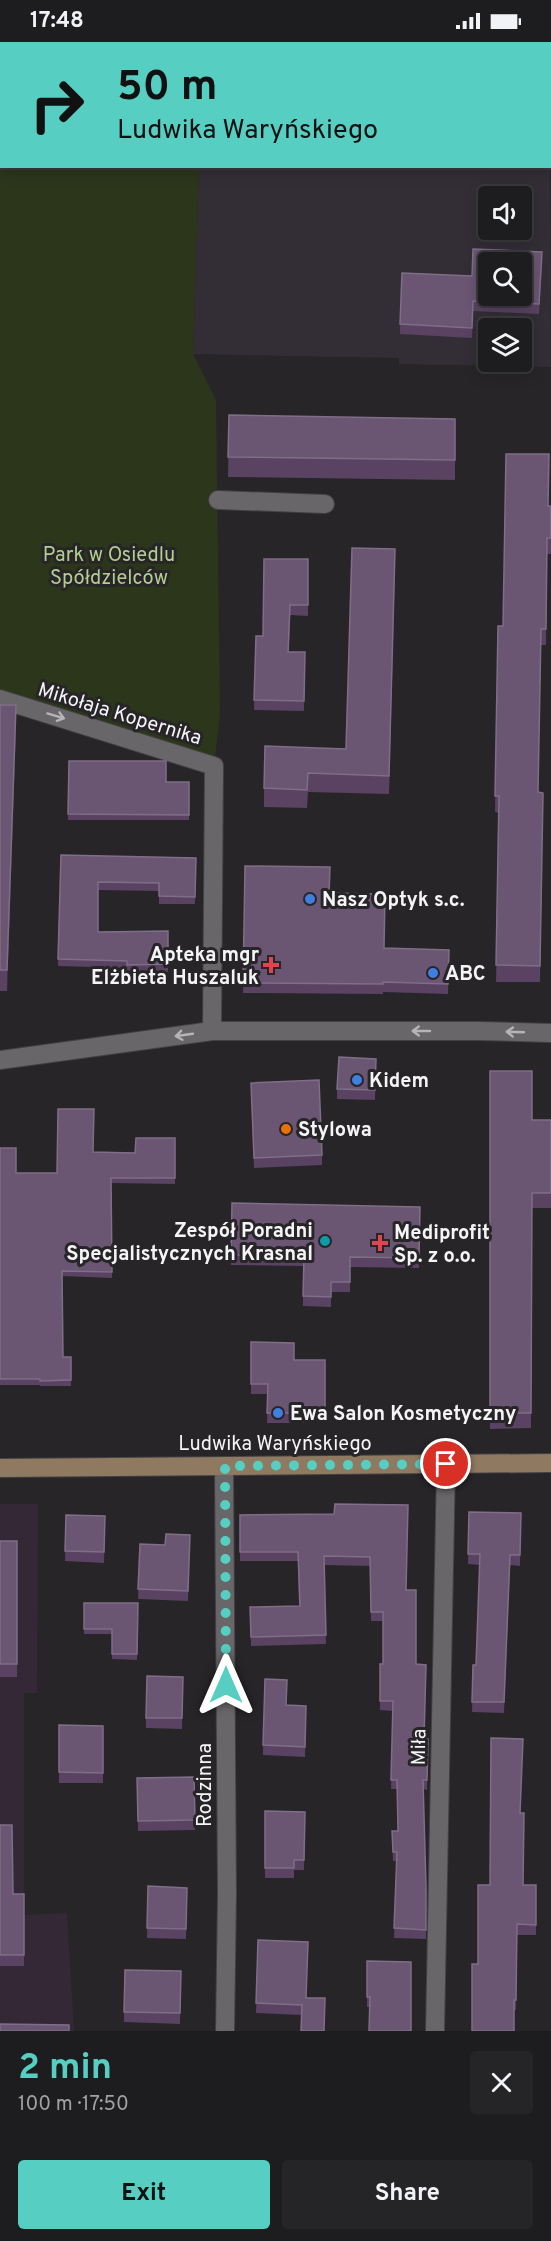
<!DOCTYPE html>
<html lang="en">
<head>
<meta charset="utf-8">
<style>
	body { margin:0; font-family:Overpass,sans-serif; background:#252527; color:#f1f3f6; height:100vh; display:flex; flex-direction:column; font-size:22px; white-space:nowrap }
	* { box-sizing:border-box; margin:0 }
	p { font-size:20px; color:#a0a1a4 }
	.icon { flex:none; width:33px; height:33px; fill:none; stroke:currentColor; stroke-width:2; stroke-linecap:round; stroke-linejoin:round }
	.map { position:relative; height:1989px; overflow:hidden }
	.side { display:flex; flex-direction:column; background:#1d1c1e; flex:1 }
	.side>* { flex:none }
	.banner { position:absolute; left:0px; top:0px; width:552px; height:126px; box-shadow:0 3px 15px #0003,0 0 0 2px #3b3a3c; background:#56cec2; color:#111; overflow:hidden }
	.fabs { position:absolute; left:478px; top:144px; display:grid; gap:12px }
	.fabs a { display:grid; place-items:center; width:54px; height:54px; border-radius:6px; background:#1d1c1e; box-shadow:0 3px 15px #0003,0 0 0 2px #3b3a3c; font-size:30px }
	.pin { position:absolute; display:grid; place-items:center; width:51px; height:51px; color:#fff; margin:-26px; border:3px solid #fff; border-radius:50%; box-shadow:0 2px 6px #0007 }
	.me { position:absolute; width:66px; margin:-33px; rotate:0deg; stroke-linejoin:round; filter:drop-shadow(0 0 4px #0008) }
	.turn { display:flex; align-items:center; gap:21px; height:126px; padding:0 18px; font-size:27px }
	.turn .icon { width:78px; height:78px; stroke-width:2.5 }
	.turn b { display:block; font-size:42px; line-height:51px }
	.round { display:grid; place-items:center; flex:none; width:63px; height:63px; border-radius:6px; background:#252527 }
	.overview { display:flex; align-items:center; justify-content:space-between; height:102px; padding:0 18px }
	h1 { font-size:36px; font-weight:700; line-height:45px; color:#56cec2 }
	.primary-button { display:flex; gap:12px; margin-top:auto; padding:12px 18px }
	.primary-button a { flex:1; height:69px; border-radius:6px; background:#56cec2; color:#111; font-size:24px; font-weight:700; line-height:69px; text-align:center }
	.primary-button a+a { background:#252527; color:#f1f3f6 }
	.status { display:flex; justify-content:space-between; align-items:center; height:42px; padding:0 30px; background:#1d1c1e; direction:ltr }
	.status svg { height:16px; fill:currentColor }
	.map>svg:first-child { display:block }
	.commercial { fill:#352836 }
	.built { fill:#332e36; fill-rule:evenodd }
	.green { fill:#2b361b }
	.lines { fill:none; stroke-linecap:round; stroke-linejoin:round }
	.street-casing { stroke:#424143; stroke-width:20 }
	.secondary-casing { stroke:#424143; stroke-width:20 }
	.street { stroke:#686669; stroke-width:18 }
	.secondary { stroke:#8f7a61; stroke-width:18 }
	.wall { fill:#594262 }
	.shaded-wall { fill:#3e2f44 }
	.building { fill:#6a5572; stroke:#7f6e87; stroke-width:1.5; fill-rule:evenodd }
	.oneway { stroke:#b6b4b7 }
	.route { stroke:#56cec2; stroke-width:10; stroke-dasharray:0 18 }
	.shop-dot { fill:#3f7fe0; stroke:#272528; stroke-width:2 }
	.health-dot { fill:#e0444e; stroke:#272528; stroke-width:2 }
	.food-dot { fill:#e8710a; stroke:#272528; stroke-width:2 }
	.culture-dot { fill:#0f9aa8; stroke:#272528; stroke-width:2 }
	.labels { text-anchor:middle; stroke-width:6; stroke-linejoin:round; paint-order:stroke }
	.park-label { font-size:20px; fill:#b3cf8e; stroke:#272528 }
	.street-label { font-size:20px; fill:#f5f4f6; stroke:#272528 }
	.poi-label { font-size:20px; font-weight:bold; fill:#f5f4f6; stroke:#272528; text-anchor:start }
</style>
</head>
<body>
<div class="status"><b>17:48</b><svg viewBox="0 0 49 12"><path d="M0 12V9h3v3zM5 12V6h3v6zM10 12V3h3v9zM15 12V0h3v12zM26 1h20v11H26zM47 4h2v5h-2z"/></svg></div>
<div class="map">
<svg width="551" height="1989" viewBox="0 0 551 1989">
	<rect width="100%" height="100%" fill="#272528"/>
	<path class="commercial" d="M0,1462H38L37,1651H24V1873L67,1871L74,1989H0Z"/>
	<path class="built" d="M199,125H550L551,325L399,322V316L193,312ZM489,154H522V188H489ZM489,220H522V254H489ZM489,286H522V320H489Z"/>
	<path class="green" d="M0,0L55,2H2V124L199,125L193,312L216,358L220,673L214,724L0,657Z"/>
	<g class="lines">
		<defs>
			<path id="street" d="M534,0V2
				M160,2V0
				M242,2V0
				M361,2V0
				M550,90L551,91
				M218,458L325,462
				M0,657L214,724L212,989
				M0,1018L212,989H479L551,991
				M224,1424L227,1852L225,1989
				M435,1989L446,1422"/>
			<path id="secondary" d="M0,1426L551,1421"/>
		</defs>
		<use href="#street" class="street-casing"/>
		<use href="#secondary" class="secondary-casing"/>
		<use href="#street" class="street"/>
		<use href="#secondary" class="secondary"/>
	</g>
	<path class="wall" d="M542,221L539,272L473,269L472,296L400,292V282L472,234Z
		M229,373L455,377V438L228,435Z
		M548,464H551V512H547L546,603H541L538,750L543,751L540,940H496L499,771L495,770L498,584H503Z
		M308,517V574L290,573L289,610H305L304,669L254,668L256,594H263Z
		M395,526L389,752L308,750L307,766L264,765V746L346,707Z
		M0,663L16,684L7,949H0Z
		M69,719L166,740H189V778H68Z
		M61,813L196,816L195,862H159V849L98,848V890L168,889V930H127V926L58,924Z
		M245,824L330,851L384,906L449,908L448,952L383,950V952L243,951Z
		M376,1017L375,1058L337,1057V1047Z
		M490,1029L532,1078H551V1166H532L531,1386L490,1387Z
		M251,1051L322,1113V1123L254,1126Z
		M175,1096V1142L111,1141L112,1236L62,1234L63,1315H71V1344H40V1343H0V1106L16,1131H57L93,1110L135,1111Z
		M232,1161L420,1165L419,1226L350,1225V1250H331V1265L303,1264V1224L231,1223Z
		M251,1300L294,1318H325V1377H313L312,1381H267L268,1352H251Z
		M469,1470L521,1471L520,1524L510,1523L504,1671L472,1670L473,1623H476L480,1523L468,1522Z
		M334,1472L406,1548L425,1697L428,1706L427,1748L423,1747L426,1845V1897L394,1896L397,1819H393L392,1789H398L397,1747H391L393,1669L380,1668V1622H383V1579H371L370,1524L324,1523L326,1602L251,1604L250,1565L299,1564L298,1519H240V1473Z
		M66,1473L105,1474L104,1521L65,1519Z
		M190,1493L188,1559L138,1557L140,1502L165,1503Z
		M0,1499H17V1635H0Z
		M84,1561H138L137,1618L112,1617V1592H84Z
		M183,1635L182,1687L146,1686V1676Z
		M286,1663L306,1664L305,1715L263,1713V1703Z
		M59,1683L103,1684V1741H59Z
		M137,1736L195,1778V1788L138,1789Z
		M265,1769L305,1770L304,1828H294V1836H265Z
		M520,1771L523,1843H536V1893H517L516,1968H514L490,1843Z
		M0,1783L13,1852H24V1924H0Z
		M148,1844L187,1846L186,1897L147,1896Z
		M258,1898L308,1900L302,1973L256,1971Z
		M367,1919L411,1920L370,1965H367Z
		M181,1929L180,1982L124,1980V1970Z"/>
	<path class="shaded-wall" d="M395,507V526L389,752V734Z
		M16,663V684L7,949V928Z"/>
	<path class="building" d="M170,0H221V2H170Z
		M285,0H318V2H285Z
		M396,0H521V2H396Z
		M473,207L542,210L539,262L473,259L472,286L400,282L402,231L472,234ZM489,220H522V254H489Z
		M229,373L455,377V418L228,415Z
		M506,412H549L548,464H551V496H547L546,587H541L538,750L543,751L540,924L496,923L499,754H495L498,584H503Z
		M352,506L395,507L389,734L308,731L307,748L264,746L265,704L346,707Z
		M264,517H308V563H290L288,610H305L304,659L254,658L256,594H263Z
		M0,663H16L7,928H0Z
		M69,719H166V740H189V773L68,772Z
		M61,813L196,816L195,855L159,854V841L98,840V890L168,889V922L127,923V919L58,917Z
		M245,824L330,825L329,851L385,852L384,906L449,908L448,942L383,940V942L243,941Z
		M339,1015L376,1017L375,1048L337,1047Z
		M490,1029H532V1078H551V1151H532L531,1371H490Z
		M319,1038L322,1113L254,1116L251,1041Z
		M58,1067H94L93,1110L135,1111L136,1096H175V1136H111L112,1230L62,1229L63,1315H71V1338L40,1339V1337H0V1106H16V1131H57Z
		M232,1161L420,1165L419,1216L350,1215V1240H331V1255L303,1254L304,1214L231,1213Z
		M251,1300L294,1301V1318H325V1367H313L312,1371H267L268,1342H251Z
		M335,1462L408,1463L406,1548H416V1622L426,1623L424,1697H428L427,1738H423L426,1845V1888L394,1886L397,1810H393L392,1789H398L397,1738H391L393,1659H380V1622H383V1570H371L370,1515L324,1514L326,1593L251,1595L250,1565L300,1564L298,1510H240V1473L334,1472Z
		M469,1470L521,1471L520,1513H510L504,1660H472L473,1623H476L480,1512H468Z
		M66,1473L105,1474L104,1510L65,1509Z
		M166,1492L190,1493L188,1549L138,1547L140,1502L165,1503Z
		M0,1499H17V1622H0Z
		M84,1561H138L137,1612H112V1587H84Z
		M147,1634L183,1635L182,1676H146Z
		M265,1637L287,1638L286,1663L306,1664L305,1705L263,1703Z
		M59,1683L103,1684V1731L59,1730Z
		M491,1696L523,1697L520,1771H524L523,1843H536V1883L517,1882L516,1958H514V1989H472V1922H478V1843H490Z
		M194,1735L195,1778L138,1779L137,1736Z
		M265,1769L305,1770L304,1818H294V1826H265Z
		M0,1783H12L13,1852H24V1913H0Z
		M148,1844L187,1846L186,1887L147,1886Z
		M258,1898L308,1900L306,1956H325L324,1989H301L302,1963L256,1961Z
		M367,1919L411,1920V1989H369L370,1955H367Z
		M125,1928L181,1929L180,1971L124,1970Z
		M0,1982L69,1983V1989H0Z"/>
	<defs><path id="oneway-shaft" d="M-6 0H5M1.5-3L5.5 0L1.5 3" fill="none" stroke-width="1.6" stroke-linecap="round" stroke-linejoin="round" transform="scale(1.5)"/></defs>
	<g class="oneway">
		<use href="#oneway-shaft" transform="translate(56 674) rotate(17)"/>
		<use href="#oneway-shaft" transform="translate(421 989) rotate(-180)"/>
		<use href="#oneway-shaft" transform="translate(515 990) rotate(-178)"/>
		<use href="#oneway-shaft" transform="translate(184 993) rotate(172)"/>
	</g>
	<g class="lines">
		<path class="route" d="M226,1643L225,1424L446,1422"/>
	</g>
	<g class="shop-dot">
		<circle cx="310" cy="857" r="6"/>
		<circle cx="433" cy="931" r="6"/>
		<circle cx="357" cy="1038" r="6"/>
		<circle cx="278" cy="1371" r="6"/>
	</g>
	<g class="health-dot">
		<path d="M268 914h6v6h6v6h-6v6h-6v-6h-6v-6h6z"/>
		<path d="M377 1192h6v6h6v6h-6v6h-6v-6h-6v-6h6z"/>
	</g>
	<circle class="food-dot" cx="286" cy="1087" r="6"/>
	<circle class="culture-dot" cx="325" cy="1199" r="6"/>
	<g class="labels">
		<g class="park-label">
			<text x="109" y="519">Park w Osiedlu<tspan x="109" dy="23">Spółdzielców</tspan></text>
		</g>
		<g class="street-label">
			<text transform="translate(120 671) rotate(17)" y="7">Mikołaja Kopernika</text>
			<text x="275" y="1408">Ludwika Waryńskiego</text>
			<text transform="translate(418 1705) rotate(-89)" y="7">Miła</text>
			<text transform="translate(204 1743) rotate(-90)" y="7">Rodzinna</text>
		</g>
		<g class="poi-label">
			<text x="322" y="864">Nasz Optyk s.c.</text>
			<text x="259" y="919" text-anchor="end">Apteka mgr<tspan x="259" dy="23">Elżbieta Huszaluk</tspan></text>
			<text x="445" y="938">ABC</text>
			<text x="369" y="1045">Kidem</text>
			<text x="298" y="1094">Stylowa</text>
			<text x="313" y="1195" text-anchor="end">Zespół Poradni<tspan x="313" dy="23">Specjalistycznych Krasnal</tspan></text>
			<text x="394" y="1197">Mediprofit<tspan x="394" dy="23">Sp. z o.o.</tspan></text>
			<text x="290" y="1378">Ewa Salon Kosmetyczny</text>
		</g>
	</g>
</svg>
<div class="fabs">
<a><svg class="icon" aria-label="sound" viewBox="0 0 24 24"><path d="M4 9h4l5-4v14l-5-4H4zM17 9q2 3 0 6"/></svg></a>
<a><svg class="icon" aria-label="search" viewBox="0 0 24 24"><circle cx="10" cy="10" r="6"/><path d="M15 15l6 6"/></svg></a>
<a><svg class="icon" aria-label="layers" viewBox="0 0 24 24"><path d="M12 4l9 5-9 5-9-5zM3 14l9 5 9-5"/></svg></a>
</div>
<div class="pin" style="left:446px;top:1422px;background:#d93025"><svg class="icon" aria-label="arrive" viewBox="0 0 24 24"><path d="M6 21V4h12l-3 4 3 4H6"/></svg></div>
<svg class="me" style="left:226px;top:1643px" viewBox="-20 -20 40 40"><path d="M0-17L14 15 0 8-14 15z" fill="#56cec2" stroke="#fff" stroke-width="4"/></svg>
<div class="banner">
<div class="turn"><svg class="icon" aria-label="right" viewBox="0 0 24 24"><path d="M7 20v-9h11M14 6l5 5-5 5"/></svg><div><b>50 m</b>Ludwika Waryńskiego</div></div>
</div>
</div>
<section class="side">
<div class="overview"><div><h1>2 min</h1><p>100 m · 17:50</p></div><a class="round"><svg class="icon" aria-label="close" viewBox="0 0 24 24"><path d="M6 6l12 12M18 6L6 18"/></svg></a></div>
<div class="primary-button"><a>Exit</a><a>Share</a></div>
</section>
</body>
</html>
